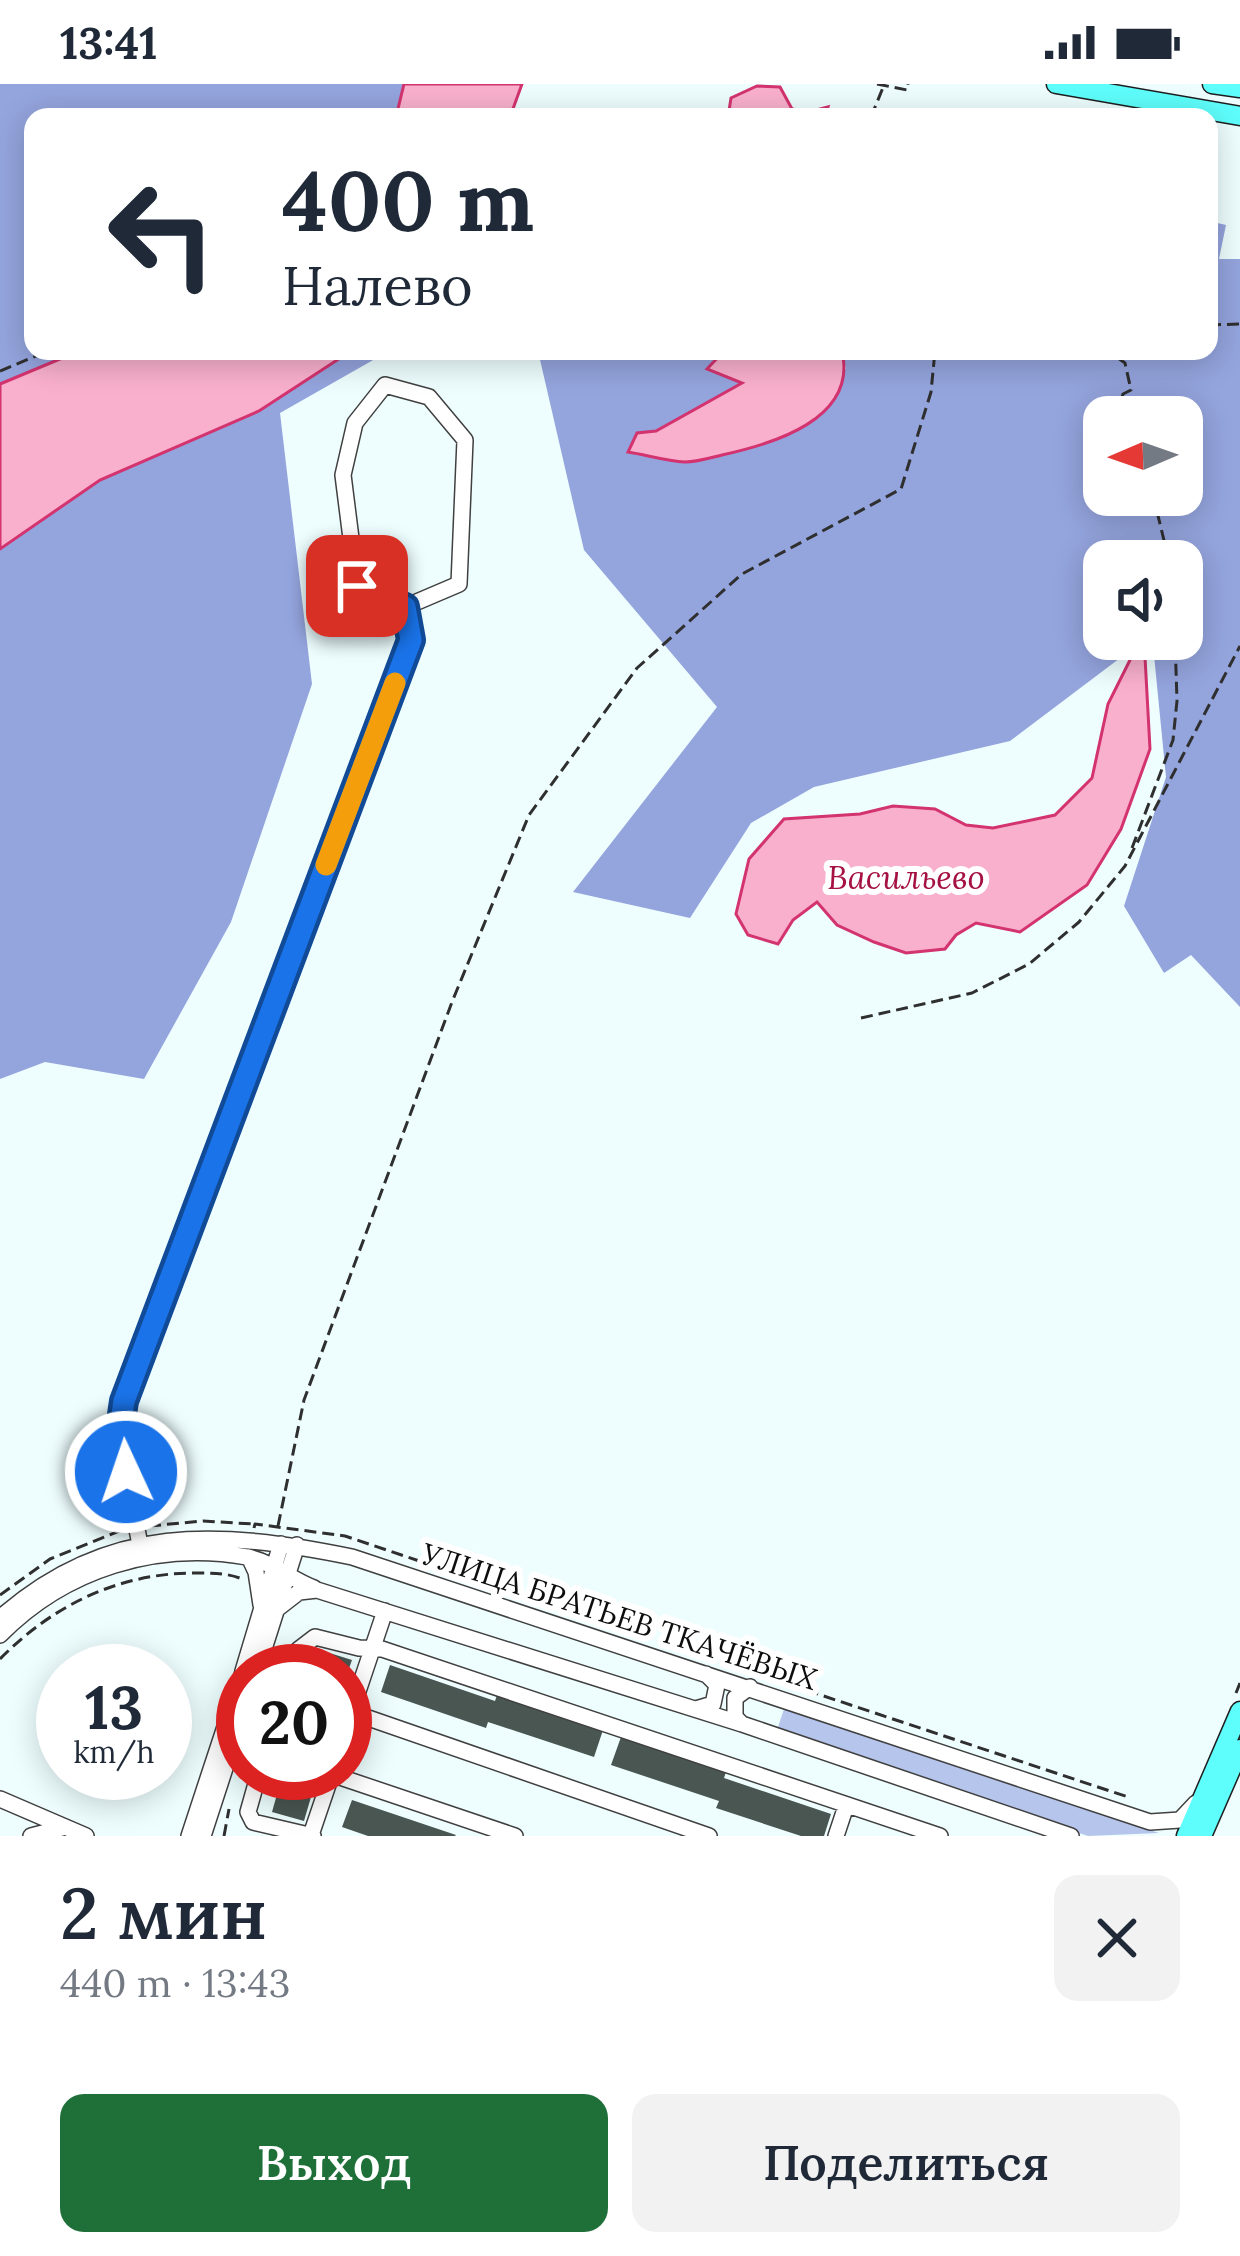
<!DOCTYPE html>
<html lang="ru">
<head>
<meta charset="utf-8">
<style>
	body { margin:0; font-family:Lora,serif; background:#f2f2f3; color:#1f2937; height:100vh; display:flex; flex-direction:column; font-size:45px; white-space:nowrap }
	* { box-sizing:border-box; margin:0 }
	p { font-size:39px; color:#747a83 }
	.icon { flex:none; width:66px; height:66px; fill:none; stroke:currentColor; stroke-width:2; stroke-linecap:round; stroke-linejoin:round }
	.map { position:relative; height:1752px; overflow:hidden }
	.drawer { display:flex; flex-direction:column; background:#fff; flex:1 }
	.drawer>* { flex:none }
	.banner { position:absolute; left:24px; top:24px; width:1194px; height:252px; border-radius:24px; box-shadow:0 6px 30px #0003; background:#fff; color:#1f2937; overflow:hidden }
	.needle { width:78px; rotate:268deg }
	.controls { position:absolute; left:1083px; top:312px; display:grid; gap:24px }
	.controls a { display:grid; place-items:center; width:120px; height:120px; border-radius:24px; background:#fff; box-shadow:0 6px 30px #0003; font-size:60px }
	.speed { position:absolute; left:36px; top:1560px; display:flex; gap:24px; font-size:60px; font-weight:700; text-align:center }
	.speed>* { display:grid; place-content:center; width:156px; height:156px; border-radius:50%; background:#fff; box-shadow:0 6px 30px #0003; line-height:1 }
	.speed small { font-size:30px; font-weight:400 }
	.speed .limit { border:18px solid #d22; background:#fff; color:#111 }
	.pin { position:absolute; display:grid; place-items:center; width:102px; height:102px; color:#fff; margin:-51px; border-radius:24px; box-shadow:0 6px 18px #0006 }
	.me { position:absolute; width:132px; margin:-66px; rotate:357deg; stroke-linejoin:round; filter:drop-shadow(0 0 9px #0008) }
	.turn { display:flex; align-items:center; gap:42px; height:252px; padding:0 60px; font-size:54px }
	.turn .icon { width:156px; height:156px; stroke-width:2.5 }
	.turn b { display:block; font-size:84px; line-height:102px }
	.round { display:grid; place-items:center; flex:none; width:126px; height:126px; border-radius:24px; background:#f2f2f3 }
	.head { display:flex; align-items:center; justify-content:space-between; height:204px; padding:0 60px }
	h1 { font-size:72px; font-weight:600; line-height:90px }
	.action { display:flex; gap:24px; margin-top:auto; padding:24px 60px }
	.action a { flex:1; height:138px; border-radius:24px; background:#1f6f39; color:#fff; font-size:48px; font-weight:600; line-height:138px; text-align:center }
	.action a+a { background:#f2f2f3; color:#1f2937 }
	.status { display:flex; justify-content:space-between; align-items:center; height:84px; padding:0 60px; background:#fff; direction:ltr }
	.status svg { height:33px; fill:currentColor }
	.map>svg:first-child { display:block }
	.green { fill:#b5c5eb }
	.forest { fill:#94a4dd; fill-rule:evenodd }
	.water { fill:#f9b0cd; stroke:#d3336f; stroke-width:3 }
	.building { fill:#495651 }
	.lines { fill:none; stroke-linecap:round; stroke-linejoin:round }
	.minor-casing { stroke:#404040; stroke-width:18 }
	.major-casing { stroke:#1e1e1e; stroke-width:21 }
	.path { stroke:#2f2f2f; stroke-width:3; stroke-dasharray:12 6; stroke-linecap:butt }
	.minor { stroke:#fff; stroke-width:15 }
	.major { stroke:#5efefc; stroke-width:18 }
	.route-casing { stroke:#114b97; stroke-width:30 }
	.route { stroke:#1a73e8; stroke-width:21 }
	.slow { stroke:#f59e0b; stroke-width:21 }
	.labels { text-anchor:middle; stroke-width:12; stroke-linejoin:round; paint-order:stroke }
	.street-label { font-size:30px; fill:#0d0d0d; stroke:#fff }
	.water-label { font-size:33px; font-style:italic; fill:#a51143; stroke:#fff }
</style>
</head>
<body>
<div class="status"><b>13:41</b><svg viewBox="0 0 49 12"><path d="M0 12V9h3v3zM5 12V6h3v6zM10 12V3h3v9zM15 12V0h3v12zM26 1h20v11H26zM47 4h2v5h-2z"/></svg></div>
<div class="map">
<svg width="1240" height="1752" viewBox="0 0 1240 1752">
	<rect width="100%" height="100%" fill="#eefeff"/>
	<path class="green" d="M785,1622L1159,1749L1088,1752L777,1646Z"/>
	<path class="forest" d="M0,0H404L396,33H33V267H79L0,300Z
		M1209,137L1226,141L1219,175H1240V923L1191,871L1164,889L1124,822L1166,693L1154,571L1136,562L1010,657L814,703L751,739L690,834L573,808L717,623L584,466L538,267H724L708,284L743,299L656,347L637,349L629,367L846,285L842,267H1209ZM1104,333H1182V411H1104ZM1104,477H1182V555H1104Z
		M351,267H389L280,329L312,600L231,838L144,995L45,978L0,995V465L100,396L259,327Z"/>
	<path class="water" d="M404,0H522L510,33H396Z
		M757,2L780,3L792,25L809,28L828,23L825,33H728L731,14Z
		M79,267H351L259,327L100,396L0,465V300Z
		M724,267H842C858,335 773,360 722,371C710,374 697,378 685,378C666,377 647,371 628,368L637,349L656,347L742,299L707,285Z
		M1145,573L1150,665L1121,745L1087,801L1020,848L976,839L956,851L945,865L906,869L874,858L837,841L817,818L793,836L778,860L748,851L736,830L749,775L784,735L860,730L893,722L935,725L966,741L993,744L1055,731L1092,694L1108,620L1131,574Z"/>
	<path class="building" d="M320,1566L352,1576L348,1587H313Z
		M390,1581L495,1617L497,1611L603,1646L594,1673L488,1638L486,1644L381,1608Z
		M621,1653L726,1688L724,1694L831,1730L824,1752H801L716,1724L719,1717L611,1681Z
		M283,1689H318L304,1737L272,1728Z
		M352,1716L456,1751L455,1752H368L342,1743Z"/>
	<g class="lines">
		<defs>
			<path id="minor" d="M140,1461L119,1351L125,1317L411,556L405,523L357,502L343,391L355,339L385,301L429,313L465,356L459,500L405,523
				M249,1473L256,1488L261,1521
				M277,1525L299,1508L317,1506L742,1640L1071,1752
				M0,1534C108,1438 219,1446 352,1473L1150,1738L1180,1736L1196,1719
				M0,1551C65,1485 156,1457 247,1473C270,1477 292,1496 314,1504
				M243,1587L281,1460
				M257,1587L297,1461
				M291,1587L298,1566L315,1553L359,1564L382,1565L940,1752
				M696,1625L713,1620L717,1601L706,1590
				M351,1628L709,1752
				M742,1640L735,1633V1614L750,1603
				M345,1646L385,1527
				M259,1689L248,1728L253,1738L313,1752
				M331,1690L515,1752
				M0,1715L86,1752
				M311,1751L332,1689
				M31,1752L62,1744
				M189,1752L243,1588
				M203,1752L243,1629
				M836,1752L846,1722"/>
			<path id="major" d="M1056,0L1240,32
				M1212,0L1240,4
				M1186,1752L1240,1627
				M1202,1752L1240,1665"/>
		</defs>
		<use href="#minor" class="minor-casing"/>
		<use href="#major" class="major-casing"/>
		<path class="path" d="M877,0L907,6L908,0
			M871,33L884,1
			M1209,241L1240,240
			M1049,267L1070,273L1142,267
			M1118,274L1125,279L1131,306L1123,310L1119,322L1124,333
			M0,287L48,267
			M1153,411L1169,477
			M1132,764L1173,656L1177,617L1175,555
			M861,934L972,909L1029,880L1079,838L1125,782L1240,562
			M149,1442L203,1437L253,1440
			M278,1442L304,1316L452,918L529,731L637,584L742,490L901,405L931,308L935,267
			M254,1444L255,1440L345,1452L553,1522
			M0,1511L50,1475L122,1446
			M670,1561L1128,1713
			M0,1575C53,1521 119,1489 195,1489C212,1489 228,1489 242,1495
			M1236,1609L1240,1599
			M224,1752L229,1725"/>
		<use href="#minor" class="minor"/>
		<use href="#major" class="major"/>
	</g>
	<g class="lines">
		<defs>
			<path id="route" d="M126,1388L119,1351L124,1317L411,556L405,523L357,502"/>
		</defs>
		<use href="#route" class="route-casing"/>
		<use href="#route" class="route"/>
		<path class="slow" d="M326,781L395,599"/>
	</g>
	<g class="labels">
		<g class="street-label">
			<text transform="translate(619 1533) rotate(18)" y="10">УЛИЦА БРАТЬЕВ ТКАЧЁВЫХ</text>
		</g>
		<g class="water-label">
			<text x="906" y="805">Васильево</text>
		</g>
	</g>
</svg>
<div class="controls">
<a><svg class="needle" viewBox="-14 -14 28 28"><path d="M0-13l5 13h-10z" fill="#e53935"/><path d="M0 13l5-13h-10z" fill="#747a83"/></svg></a>
<a><svg class="icon" aria-label="sound" viewBox="0 0 24 24"><path d="M4 9h4l5-4v14l-5-4H4zM17 9q2 3 0 6"/></svg></a>
</div>
<div class="speed"><div>13<small>km/h</small></div><div class="limit">20</div></div>
<div class="pin" style="left:357px;top:502px;background:#d93025"><svg class="icon" aria-label="arrive" viewBox="0 0 24 24"><path d="M6 21V4h12l-3 4 3 4H6"/></svg></div>
<svg class="me" style="left:126px;top:1388px" viewBox="-20 -20 40 40"><circle r="17" fill="#1a73e8" stroke="#fff" stroke-width="3"/><path d="M0-11L8 9 0 5-8 9z" fill="#fff"/></svg>
<div class="banner">
<div class="turn"><svg class="icon" aria-label="left" viewBox="0 0 24 24"><path d="M17 20v-9H6M10 6l-5 5 5 5"/></svg><div><b>400 m</b>Налево</div></div>
</div>
</div>
<section class="drawer">
<div class="head"><div><h1>2 мин</h1><p>440 m · 13:43</p></div><a class="round"><svg class="icon" aria-label="close" viewBox="0 0 24 24"><path d="M6 6l12 12M18 6L6 18"/></svg></a></div>
<div class="action"><a>Выход</a><a>Поделиться</a></div>
</section>
</body>
</html>
